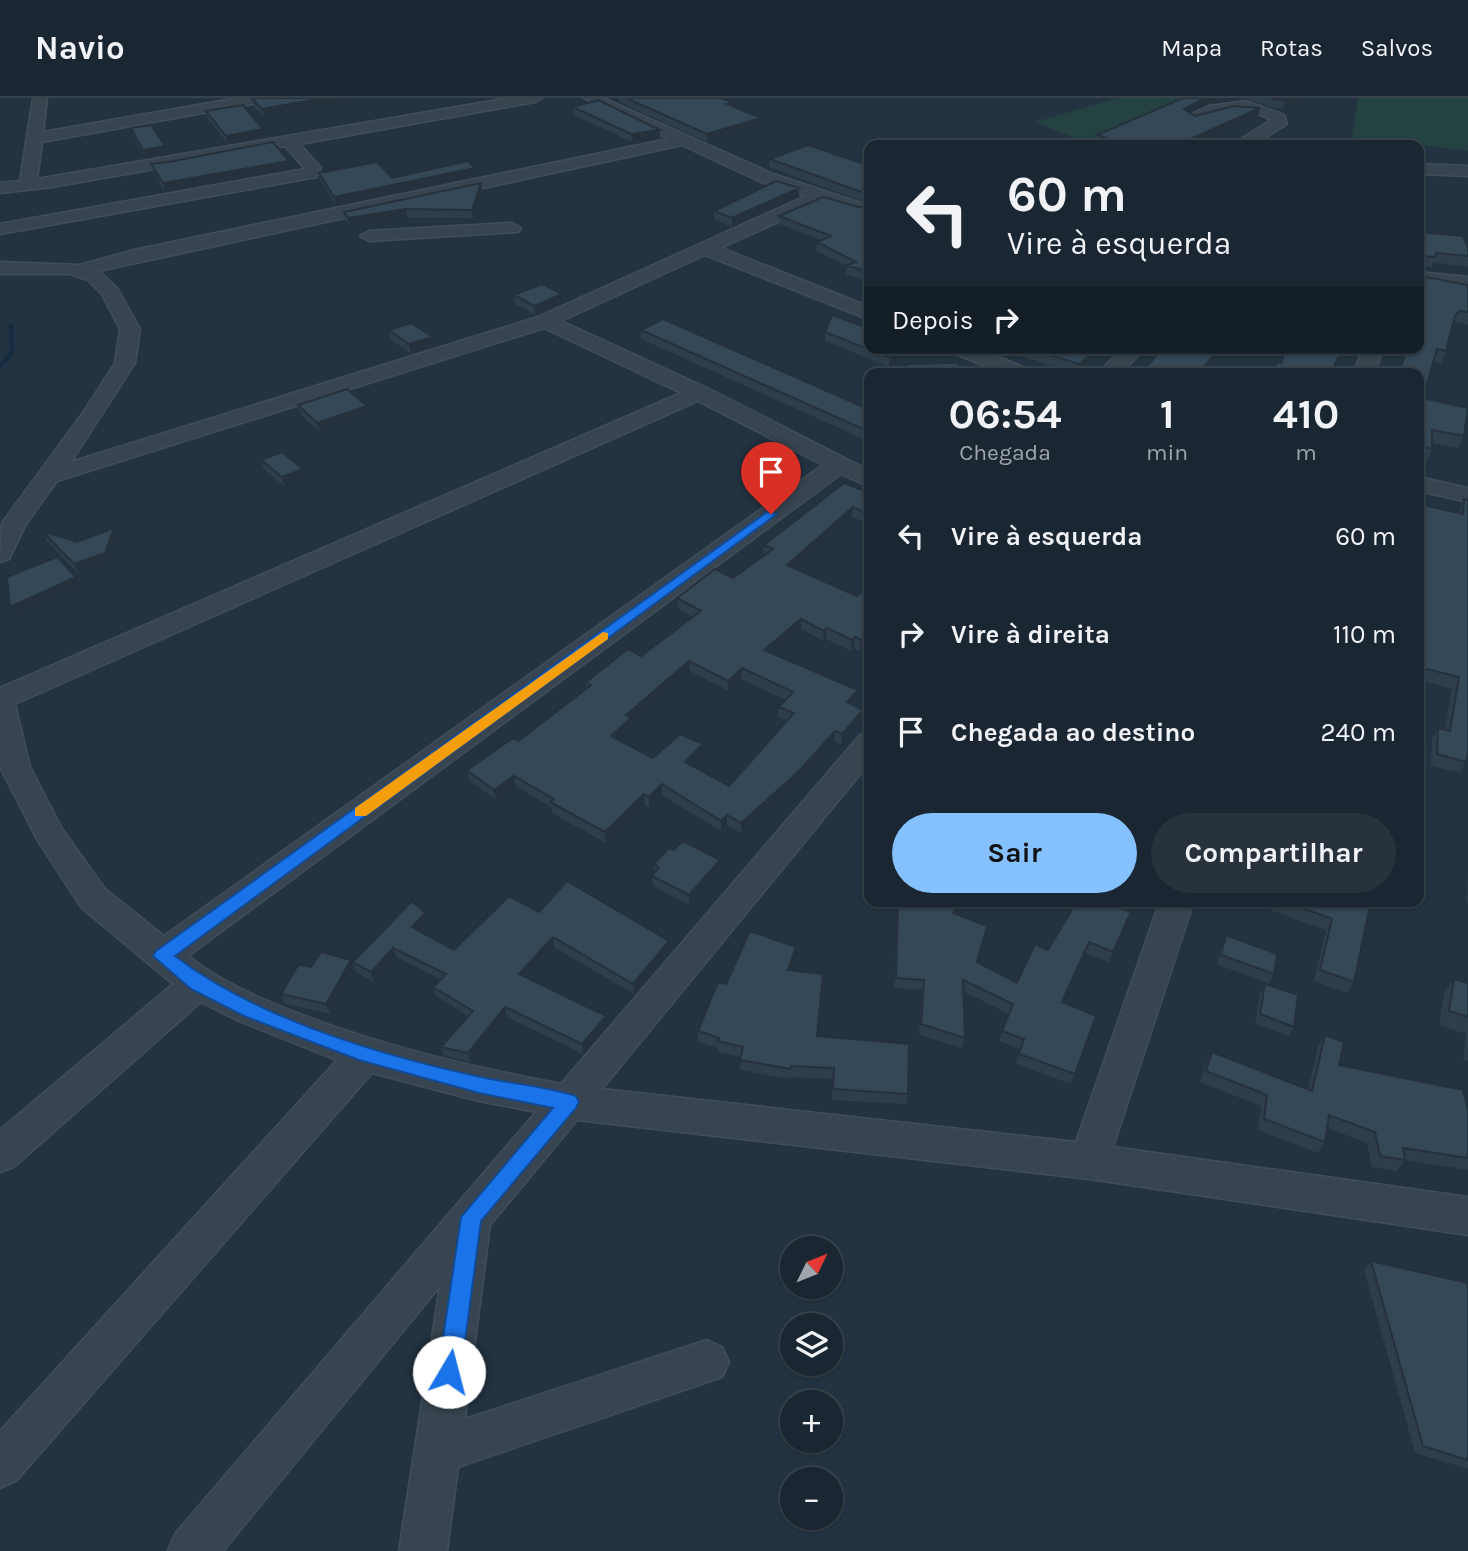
<!DOCTYPE html>
<html lang="pt">
<head>
<meta charset="utf-8">
<style>
	body { margin:0; font-family:Karla,sans-serif; background:#27323d; color:#f1f3f6; height:100vh; display:flex; flex-direction:column; font-size:26px; white-space:nowrap }
	* { box-sizing:border-box; margin:0 }
	p { font-size:23px; color:#9fa5ab }
	.icon { flex:none; width:38px; height:38px; fill:none; stroke:currentColor; stroke-width:2; stroke-linecap:round; stroke-linejoin:round }
	.map { position:relative; flex:1; overflow:hidden }
	.side { position:absolute; left:864px; top:270px; width:560px; height:539px; display:flex; flex-direction:column; background:#1a2631; border-radius:14px; box-shadow:0 2px 5px #0004,0 0 0 2px #38434d }
	.side>* { flex:none }
	.hud { position:absolute; left:864px; top:42px; width:560px; height:214px; border-radius:14px; box-shadow:0 2px 5px #0004,0 0 0 2px #38434d; background:#1a2631; color:#f1f3f6; overflow:hidden }
	.needle { width:46px; rotate:47deg }
	.controls { position:absolute; left:780px; top:1138px; display:grid; gap:14px }
	.controls a { display:grid; place-items:center; width:63px; height:63px; border-radius:50%; background:#1a2631; box-shadow:0 2px 5px #0004,0 0 0 2px #38434d; font-size:35px }
	.pin { position:absolute; display:grid; place-items:center; width:60px; height:60px; color:#fff; margin:-72px -30px; border-radius:50% 50% 50% 0; rotate:-45deg; box-shadow:0 0 7px #0007 }
	.pin .icon { rotate:45deg }
	.me { position:absolute; width:77px; margin:-38px; rotate:8deg; stroke-linejoin:round; filter:drop-shadow(0 0 5px #0008) }
	.turn { display:flex; align-items:center; gap:24px; height:147px; padding:0 28px; font-size:32px }
	.turn .icon { width:91px; height:91px; stroke-width:2.5 }
	.turn b { display:block; font-size:49px; line-height:60px }
	.then { display:flex; align-items:center; height:66px; padding:0 28px; background:#0003; gap:14px; font-size:26px }
	.eta { display:flex; justify-content:space-evenly; align-items:center; height:119px; text-align:center }
	.eta b { font-size:42px; font-weight:700; line-height:49px }
	.action { display:flex; gap:14px; margin-top:auto; padding:14px 28px }
	.action a { flex:1; height:80px; border-radius:42px; background:#85c1ff; color:#111; font-size:28px; font-weight:700; line-height:80px; text-align:center }
	.action a+a { background:#27323d; color:#f1f3f6 }
	ul { padding:0; list-style:none }
	li { display:flex; align-items:center; gap:21px; height:98px; padding:0 28px }
	li div { flex:1 }
	li b { display:block; font-size:26px }
	li em { font-style:normal }
	header { display:flex; align-items:center; gap:42px; box-sizing:border-box; height:98px; padding:0 35px; background:#1a2631; border-bottom:2px solid #38434d }
	header strong { font-size:33px }
	nav { display:flex; gap:38px; margin-inline-start:auto; font-size:24px }
	.map>svg:first-child { display:block }
	.green { fill:#254242 }
	.lines { fill:none; stroke-linecap:round; stroke-linejoin:round }
	.stream { stroke:#152b40; stroke-width:5 }
	.minor-casing { stroke:#414e5a; stroke-width:3 }
	.minor { fill:#384551; fill-rule:evenodd }
	.wall { fill:#2e3e4b; fill-rule:evenodd }
	.shaded-wall { fill:#25323d }
	.building { fill:#354857; stroke:#25323d; stroke-width:2; fill-rule:evenodd }
	.route { fill:#1a73e8; stroke:#114b97; stroke-width:2 }
	.slow { fill:#f59e0b }
</style>
</head>
<body>
<header>
<strong>Navio</strong>
<nav><a>Mapa</a><a>Rotas</a><a>Salvos</a></nav>
</header>
<div class="map">
<svg width="1468" height="1453" viewBox="0 0 1468 1453">
	<rect width="100%" height="100%" fill="#233341"/>
	<path class="green" d="M1118,0H1192L1089,46L1035,24Z
		M1358,0H1468V53L1352,39Z"/>
	<g class="lines">
		<path class="stream" d="M0,268L12,255L11,228"/>
		<defs>
			<path id="minor" d="M33,0H47L43,34L238,0H271L264,4L42,44L37,81L509,0H542L535,4L300,46L321,70L317,79L0,136V126L305,71L285,48L52,89L0,95V85L20,83Z
				M584,0H603L773,76L870,108V119L822,104L721,150L870,209V222L705,157L561,223L707,290L870,373V389L841,376L188,858C222,885 261,901 302,917C386,949 472,969 561,986L860,637L870,634V664L602,991L1076,1044L1160,803H1194L1113,1049L1468,1099V1137L1089,1081L577,1022L490,1127L465,1321L707,1242L722,1249L729,1264L722,1279L458,1369L447,1453H399L440,1188L223,1453H168L175,1436L536,1014L479,1003L372,975L16,1383L0,1390V1333L337,962L237,922L201,904L14,1069L0,1074V1032L173,886L81,809L38,743L0,669V590L681,295L544,230L57,383L26,426L9,461L0,464L2,425L83,315L115,265L120,231L102,196L88,182L70,176H0V164L80,167L134,152L668,41ZM682,47L761,84L806,98L538,219L71,364L135,265L140,231L117,190L99,173ZM698,303L823,367L164,838L105,791L61,729L30,669L15,606Z
				M1246,3L1284,17L1287,26L1257,45L1259,47H1241V41L1271,22C1242,5 1222,16 1192,24L1184,19L1209,8Z
				M1419,66L1468,68V78L1419,76Z
				M512,125L521,130L518,134L369,143L360,138L369,133Z
				M1419,174L1468,179V191L1419,186Z
				M948,250H977L1028,271L1031,275H1002L951,254Z
				M1123,250H1145L1121,275H1098Z
				M1363,250H1383L1375,275H1354Z
				M1419,379L1468,390V404L1419,393Z"/>
		</defs>
		<use href="#minor" class="minor-casing"/>
		<use href="#minor" class="minor"/>
	</g>
	<path class="wall" d="M256,0H349V4L264,18L254,9L252,1Z
		M618,0H720L761,28L707,44L619,4Z
		M1183,0H1306L1283,10L1275,11L1246,0L1208,6L1190,15L1195,18L1258,19L1195,47H1099L1095,46L1097,37Z
		M573,9L660,32V40L632,44L573,17Z
		M206,13L265,39L228,46L208,21Z
		M131,30L165,48L167,56L146,60L133,38Z
		M770,61L870,68V106L769,69Z
		M174,63L291,71L165,94L154,74L151,66Z
		M475,70L476,78L336,107L321,83L319,75L392,80Z
		M482,93L473,120H407L350,129L346,122L344,114Z
		M799,98L732,129L714,121V113Z
		M870,112V184L846,176L847,168L816,153L817,144L821,142L779,126V118Z
		M1419,134L1468,149V169L1433,164L1432,169L1419,168Z
		M1426,179L1468,187V227L1454,224L1446,253L1441,265L1433,263L1423,300L1464,338L1458,350L1432,345V351L1427,363L1419,362V275H1398L1407,250H1419V210L1422,190Z
		M562,196L563,205L535,217L515,206L514,197Z
		M389,232L433,239L435,248L411,256L390,241Z
		M641,232L870,312V344L641,241Z
		M825,234L870,250H910V257L889,269L825,243Z
		M996,250H1108L1078,275H1074Z
		M298,307L369,317L320,334L301,317Z
		M261,362L306,381L285,389L264,371Z
		M870,395V426L852,419L795,470L857,498L870,488V543L860,553L854,550L851,553L826,541L823,543L801,531L772,556L858,592L857,602L852,607L863,612L862,622L841,646L834,643L797,685L741,735L727,727L721,733L662,697L649,709L645,707L606,745L552,715L551,709L516,688L496,702L469,682L467,672L518,643L586,591V584L641,558L693,519L678,510L677,500L733,480L764,458V447ZM690,573L728,593L741,581L786,602L779,609L778,619L788,623L729,688L692,668L703,657L653,660L618,642L632,630L631,624Z
		M1464,401L1466,664L1460,675L1431,668L1432,641L1438,630L1445,631L1452,591L1419,582V406L1459,415Z
		M114,430L118,440L109,464L79,476L47,443L42,433L77,444Z
		M674,752L720,762V772L689,807L653,788L652,778L655,775L654,766Z
		M1468,768V805L1467,804Z
		M898,803L956,816L985,838L977,864L1017,885L1048,852L1122,811L1131,814L1109,864L1085,855L1063,905L1096,918L1071,986L1016,966L1020,951L999,943L1002,933L1009,916L964,894L965,940L962,950L919,937L922,892L894,890L897,812Z
		M1263,803H1371L1354,884L1347,895L1314,883L1326,832L1262,809Z
		M539,814L669,853L634,896L554,849L527,879L607,928L583,956L507,919L470,964L444,958L441,949L468,918L436,898L433,889L440,881L396,859L374,884L356,874L353,864L425,815L427,825L420,833L454,852Z
		M1226,837L1274,876L1269,886L1217,866L1222,847Z
		M795,860L791,873L817,938L908,996L906,1006L832,1002L833,981L790,979V981L740,972L741,959L718,954V950L698,944V933L726,886Z
		M351,862L354,872L330,916L285,906L281,896L311,869Z
		M1454,881L1468,885V963L1463,962L1466,936L1439,927L1444,895Z
		M1265,886L1294,929L1289,938L1255,926L1260,896Z
		M1325,937L1339,967L1468,1060V1072L1405,1062L1397,1073L1372,1069L1367,1045L1327,1030L1325,1044L1318,1055L1258,1032L1261,1008L1200,984L1206,966L1212,954L1308,992L1318,948Z
		M1371,1163L1468,1185V1371L1415,1355L1364,1172Z"/>
	<path class="shaded-wall" d="M324,0H349V4L264,18L262,11Z
		M1205,0H1246L1208,6L1181,20L1184,11Z
		M1289,0H1306L1283,10L1285,2Z
		M1260,10L1258,19L1195,47H1177Z
		M761,20V28L707,44V36Z
		M263,31L265,39L228,46L226,38Z
		M660,32V40L632,44L631,36Z
		M165,48L167,56L146,60L143,52Z
		M289,63L291,71L165,94L163,85Z
		M475,70L476,78L336,107L334,99Z
		M481,85L482,93L473,120L472,112Z
		M799,90V98L732,129V120Z
		M406,111L407,120L350,129L348,120Z
		M562,196L563,205L535,217L534,208Z
		M433,239L435,248L411,256L409,246Z
		M906,250H910V257L889,269L890,260Z
		M1099,250H1108L1078,275L1079,266Z
		M1221,250H1226L1204,275H1198Z
		M1343,250H1344L1332,275L1333,270Z
		M367,308L369,317L320,334L317,325Z
		M303,371L306,381L285,389L282,379Z
		M853,409L852,419L787,477V467Z
		M114,430L118,440L109,464L79,476L74,466Z
		M76,479L81,489L15,519L10,509Z
		M801,521V531L764,563V552Z
		M827,530L826,541L823,543L824,533Z
		M870,534V543L860,553L861,542Z
		M855,539L854,550L851,553L852,542Z
		M689,563L690,573L631,624L632,630L612,648L611,638L626,617Z
		M742,570L741,581L728,593V583Z
		M858,592L857,602L846,615L847,604Z
		M863,612L862,622L841,646L842,636Z
		M835,633L834,643L797,685L741,735V725Z
		M703,646V657L685,674V664Z
		M514,678L516,688L496,702L494,692Z
		M662,686V697L649,709V699Z
		M644,696L645,707L606,745L605,734Z
		M727,717V727L721,733V723Z
		M720,762V772L689,807V797Z
		M959,803H962L951,825L953,815Z
		M1131,814L1127,825L1109,864L1113,854Z
		M425,815L427,825L415,839L412,829Z
		M553,839L554,849L521,886L519,876Z
		M669,843V853L634,896L633,886Z
		M1089,844L1085,855L1059,915L1062,904Z
		M796,849L795,860L787,883L788,872Z
		M393,850L396,859L374,884L371,874Z
		M351,862L354,872L330,916L326,906Z
		M505,909L507,919L470,964L468,955Z
		M606,918L607,928L583,956L582,946Z"/>
	<path class="building" d="M256,0H324L262,11L252,1Z
		M626,0H720L734,5L727,6L761,20L707,36Z
		M1183,0H1205L1184,11L1195,18L1234,8L1260,10L1177,47H1127H1129L1097,37Z
		M1271,0H1289L1285,2H1277Z
		M598,2L660,32L631,36L573,9Z
		M243,7L263,31L226,38L206,13Z
		M151,27L165,48L143,52L131,30Z
		M273,44L289,63L163,85L151,66L174,63Z
		M808,47L870,68V97L770,61Z
		M468,63L475,70L334,99L319,75L377,64L392,80Z
		M776,83L799,90L732,120L714,113Z
		M481,85L472,112L406,111L348,120L344,114Z
		M823,99L870,112V175L847,167L856,164L817,144L831,138L779,118Z
		M1419,134L1463,138L1468,149V158L1436,155L1435,159L1419,158Z
		M1426,179L1468,187V214L1459,213L1455,218L1446,253L1437,251L1423,300L1468,310L1464,338L1432,332V351L1419,348V275H1399L1407,250H1419V229Z
		M542,186L562,196L534,208L514,197Z
		M832,217L870,231V250H906L890,260L825,234Z
		M663,221L870,312V334L641,232Z
		M411,225L433,239L409,246L389,232Z
		M1027,250H1099L1079,266Z
		M1163,250H1221L1198,275H1141Z
		M1287,250H1343L1333,270H1331L1330,275H1273L1277,264L1281,265Z
		M959,265L962,275H909L907,266Z
		M347,291L367,308L317,325L298,307Z
		M282,354L303,371L282,379L261,362Z
		M844,385L870,395V416L853,409L787,467L857,498L870,488V534L861,542L855,539L852,542L827,530L824,533L801,521L764,552L858,592L847,604L863,612L842,636L835,633L797,675L741,725L727,717L721,723L662,686L649,699L644,696L605,734L550,704L554,701L514,678L494,692L467,672L513,640L518,643L591,587L586,584L628,551L641,558L701,513L677,500L715,471L733,480L773,451L764,447ZM689,563L728,583L742,570L793,594L779,609L794,615L729,688L685,664L703,646L680,636L653,660L611,638L631,620L626,617Z
		M1464,401L1468,402V654L1466,664L1437,656L1438,630L1450,633L1459,579L1419,569V406L1463,416Z
		M114,430L105,455L74,466L42,433L77,444Z
		M57,459L76,479L10,509L7,479Z
		M683,743L720,762L689,797L652,778L659,769L654,766L669,750L674,752Z
		M567,783L669,843L633,886L553,839L519,876L606,918L582,946L505,909L468,955L441,949L473,913L433,889L446,876L393,850L371,874L353,864L412,803L425,815L412,829L454,852L509,798L539,814Z
		M898,803H959L953,815L987,828L977,864L1017,885L1035,846L1048,852L1077,803H1125L1122,811L1131,814L1113,854L1089,844L1062,904L1096,918L1075,976L1019,956L1024,941L1002,933L1013,906L963,882L965,940L921,926L924,882L896,880Z
		M1283,803H1371L1354,884L1320,872L1332,821Z
		M750,833L796,849L788,872L823,876L817,938L909,946L908,996L833,991L834,970L791,968V971L740,962L743,949L718,943L719,940L698,933L718,884L726,886Z
		M1226,837L1277,856L1274,876L1221,857Z
		M321,854L351,862L326,906L281,896L298,867L311,869Z
		M1454,881L1468,885V919L1449,913Z
		M1265,886L1298,897L1294,929L1260,916Z
		M1325,937L1344,944L1339,967L1463,992L1468,1013V1060L1403,1050L1405,1062L1380,1058L1375,1034L1329,1017L1325,1044L1264,1021L1267,997L1206,973L1212,954L1312,993Z
		M1371,1163L1468,1185V1362L1423,1348Z"/>
	<path class="route" d="M767,414L777,416L175,858C256,920 382,958 481,979C512,986 546,988 576,998L579,1004L576,1010L481,1123L461,1274L457,1282L449,1285L442,1282L438,1274L461,1119L553,1010L479,995L359,962L244,918L191,891L153,858L156,853Z"/>
	<path class="slow" d="M603,534L608,535V541L366,718H355V710Z"/>
</svg>
<div class="controls">
<a><svg class="needle" viewBox="-14 -14 28 28"><path d="M0-13l5 13h-10z" fill="#e53935"/><path d="M0 13l5-13h-10z" fill="#9fa5ab"/></svg></a>
<a><svg class="icon" aria-label="layers" viewBox="0 0 24 24"><path d="M12 4l9 5-9 5-9-5zM3 14l9 5 9-5"/></svg></a>
<a>+</a>
<a>−</a>
</div>
<div class="pin" style="left:771px;top:416px;background:#d93025"><svg class="icon" aria-label="arrive" viewBox="0 0 24 24"><path d="M6 21V4h12l-3 4 3 4H6"/></svg></div>
<svg class="me" style="left:449px;top:1274px" viewBox="-20 -20 40 40"><circle r="19" fill="#fff"/><path d="M0-13L10 11 0 6-10 11z" fill="#1a73e8"/></svg>
<div class="hud">
<div class="turn"><svg class="icon" aria-label="left" viewBox="0 0 24 24"><path d="M17 20v-9H6M10 6l-5 5 5 5"/></svg><div><b>60 m</b>Vire à esquerda</div></div>
<div class="then">Depois<svg class="icon" aria-label="right" viewBox="0 0 24 24"><path d="M7 20v-9h11M14 6l5 5-5 5"/></svg></div>
</div>
<section class="side">
<div class="eta">
<div><b>06:54</b><p>Chegada</p></div>
<div><b>1</b><p>min</p></div>
<div><b>410</b><p>m</p></div>
</div>
<ul>
<li><svg class="icon" aria-label="left" viewBox="0 0 24 24"><path d="M17 20v-9H6M10 6l-5 5 5 5"/></svg><div><b>Vire à esquerda</b></div><em>60 m</em></li>
<li><svg class="icon" aria-label="right" viewBox="0 0 24 24"><path d="M7 20v-9h11M14 6l5 5-5 5"/></svg><div><b>Vire à direita</b></div><em>110 m</em></li>
<li><svg class="icon" aria-label="arrive" viewBox="0 0 24 24"><path d="M6 21V4h12l-3 4 3 4H6"/></svg><div><b>Chegada ao destino</b></div><em>240 m</em></li>
</ul>
<div class="action"><a>Sair</a><a>Compartilhar</a></div>
</section>
</div>
</body>
</html>
